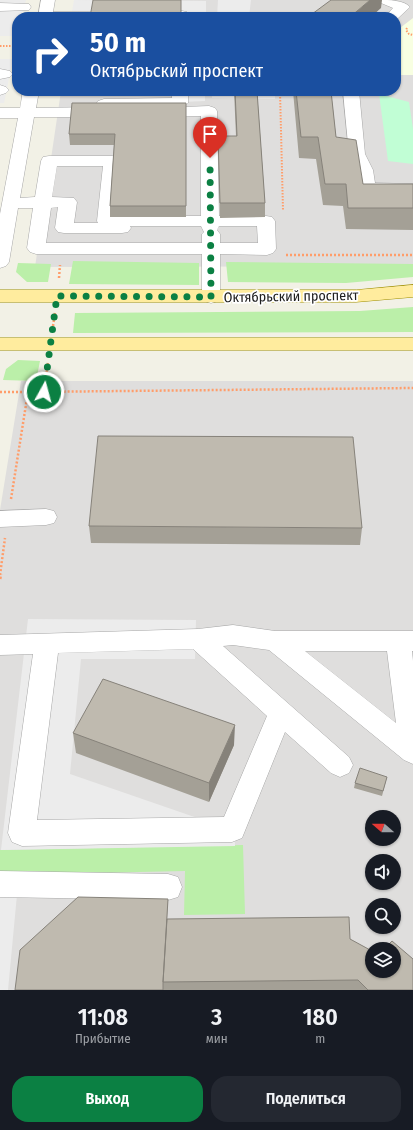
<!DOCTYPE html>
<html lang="ru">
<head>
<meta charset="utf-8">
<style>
	body { margin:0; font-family:"Fira Sans Condensed",sans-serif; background:#242831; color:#f1f3f6; height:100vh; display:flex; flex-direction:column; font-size:15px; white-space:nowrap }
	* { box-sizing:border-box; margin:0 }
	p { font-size:13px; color:#9ea1a6 }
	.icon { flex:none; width:22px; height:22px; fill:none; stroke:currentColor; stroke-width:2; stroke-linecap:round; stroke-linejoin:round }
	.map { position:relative; height:990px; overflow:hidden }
	.side { display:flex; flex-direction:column; background:#171b24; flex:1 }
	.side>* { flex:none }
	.top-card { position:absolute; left:12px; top:12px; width:389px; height:84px; border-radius:16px; box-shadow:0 1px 3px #0004; background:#1a4fa0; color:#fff; overflow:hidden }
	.needle { width:26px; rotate:290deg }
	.controls { position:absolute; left:365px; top:810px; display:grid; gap:8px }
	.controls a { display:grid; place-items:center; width:36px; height:36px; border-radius:50%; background:#171b24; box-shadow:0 1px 3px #0004; font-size:20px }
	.pin { position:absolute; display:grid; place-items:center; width:34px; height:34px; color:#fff; margin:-41px -17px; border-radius:50% 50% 50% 0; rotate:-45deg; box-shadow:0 0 4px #0007 }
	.pin .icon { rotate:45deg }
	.me { position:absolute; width:44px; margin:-22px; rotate:7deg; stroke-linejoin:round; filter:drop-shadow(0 0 3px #0008) }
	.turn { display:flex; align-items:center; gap:14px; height:84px; padding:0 12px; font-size:18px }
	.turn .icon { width:52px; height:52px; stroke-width:2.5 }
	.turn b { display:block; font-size:28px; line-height:34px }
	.eta { display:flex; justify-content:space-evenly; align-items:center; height:68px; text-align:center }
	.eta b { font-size:24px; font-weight:600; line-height:28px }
	.primary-button { display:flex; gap:8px; margin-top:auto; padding:8px 12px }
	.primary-button a { flex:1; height:46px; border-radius:16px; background:#0b8043; color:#fff; font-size:16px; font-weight:600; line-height:46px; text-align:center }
	.primary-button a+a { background:#242831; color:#f1f3f6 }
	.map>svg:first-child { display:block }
	.residential { fill:#dfdedd; fill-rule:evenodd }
	.education { fill:#f8ffe2 }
	.grass { fill:#bbefa9 }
	.park { fill:#c1fed5 }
	.parking { fill:#ececec }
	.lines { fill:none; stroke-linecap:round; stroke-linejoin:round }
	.minor-casing { stroke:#a7a7a7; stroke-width:1 }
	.major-casing { stroke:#9d8e00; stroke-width:1 }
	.path-far2 { stroke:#ff9d6a; stroke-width:2; stroke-dasharray:1.5 1.5; stroke-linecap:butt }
	.path-far1 { stroke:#ff9d6a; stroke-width:2.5; stroke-dasharray:2 2; stroke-linecap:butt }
	.path { stroke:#ff9d6a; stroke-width:3; stroke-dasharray:2.5 2.5; stroke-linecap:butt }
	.minor { fill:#fff; fill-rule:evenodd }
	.major { fill:#ffec9e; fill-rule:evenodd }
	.wall { fill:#a4a096 }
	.shaded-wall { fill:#86827a }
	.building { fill:#bfbaaf; stroke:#86827a }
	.route { stroke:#0b8043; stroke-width:7; stroke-dasharray:0 12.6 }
	.labels { text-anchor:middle; stroke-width:3.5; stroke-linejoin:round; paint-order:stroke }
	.street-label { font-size:14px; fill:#202020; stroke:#fff }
</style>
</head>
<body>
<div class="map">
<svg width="413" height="990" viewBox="0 0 413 990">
	<rect width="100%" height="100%" fill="#f2f1e6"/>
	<path class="residential" d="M75,0H413V266L35,267L61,91H396V17H72Z
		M21,381H413V990H0V510ZM372,817H394V839H372ZM372,861H394V883H372ZM372,905H394V927H372ZM372,949H394V971H372Z"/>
	<path class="education" d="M413,18V75H396V31Z"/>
	<path class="grass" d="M73,261L199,263V285L69,284Z
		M226,262L413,264V277L346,283L228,282Z
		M18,263L51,264L48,282H27L16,272Z
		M413,307V332L73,333L75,313L360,311Z
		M18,360L40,361L36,381L3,380L6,369Z
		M243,845L245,914L184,915L185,871L0,875V850Z"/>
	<path class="park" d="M379,94L409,102L413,129V164L388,161Z"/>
	<path class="parking" d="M0,0H26L21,17H17V36H0Z
		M74,0L206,1V17H71Z
		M218,0H251L249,17H217Z
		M0,59H13L4,103H0Z
		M182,91H205V101L182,102Z
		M212,91H275V99L212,98Z
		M28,619L196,620L195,659H81L70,774L235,831V846L1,850Z
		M18,884L8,990H0V885Z"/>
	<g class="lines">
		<defs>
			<path id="minor" d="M41,0H55L53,12L182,11L187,12L189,17H38Z
				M379,0C389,0 404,0 410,7L396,20V17H385L393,8L381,3Z
				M0,3L29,4L31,7L29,10L0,11Z
				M0,69L10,71L13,74L10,77L0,79Z
				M0,85L6,87L9,90L6,93L0,95Z
				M23,91H39L36,108L98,107L96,104L98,101L104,99L172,98V91H188V103L184,107L209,106L215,108L217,111L219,216H266L272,217L275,221L276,249L273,253L267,255L220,254V297L218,301L211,303L204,301L202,297V254H36L30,252L27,248L33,208H18L9,262L6,266L0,268V214L18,118H0V108H20ZM154,108L149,112L151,115L157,117L201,116V216H115L120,161L118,157L112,156H49L43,157L41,161L35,197L20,198L34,117H101L107,115L109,112L107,109ZM57,166H103L97,221L98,223H74L77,202L74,198L52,197ZM58,207L55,228L58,232L64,233H122L128,232L131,228L130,226H201L204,232L202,234V243H46L51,208ZM219,226H257L258,243H220V234L217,230Z
				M343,91H359L365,154L373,170L375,183L413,184V194L367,193L361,192L358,188L357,170L349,154Z
				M46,509L54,511L57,517L54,523L46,525L0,527V511Z
				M233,625L275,631H413V651H412L413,661V764L404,760L269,650L233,645L223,646L349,757L353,765L349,773L340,777L331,773L285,732L242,838L232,842L22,846L12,842L8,833L33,654L0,655V635L198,629ZM193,649L267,716L224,817L37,820L58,653ZM305,651H387L396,723Z
				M0,871L168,874L178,877L182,887L178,897L168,900L0,897Z"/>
			<path id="major" d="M413,285V297L356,302H0V290H356Z
				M0,338H413V350H0Z"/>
		</defs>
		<use href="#minor" class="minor-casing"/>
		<use href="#major" class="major-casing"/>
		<path class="path-far2" d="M407,28L406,30L409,34L413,35
			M0,46H17
			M280,91L283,210"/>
		<path class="path-far1" d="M286,255H413
			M59,278L60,265
			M53,326L55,313
			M0,392H28
			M44,392L48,363
			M11,499L28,392L413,388
			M0,575L5,538"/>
		<path class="path" d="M0,579L1,574"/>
		<use href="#minor" class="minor"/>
		<use href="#major" class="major"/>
	</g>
	<path class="wall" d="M83,91H180V93L83,94Z
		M234,91H257L265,203V217L220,218L218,136H236Z
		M293,91H331L336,137L363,184H413V230L346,229L343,206L323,205L316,159L299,158Z
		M186,103V217H110V206L114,145H70L69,134Z
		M89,526L362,528L360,545L91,543Z
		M73,733L234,745L209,802L76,753Z
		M387,777L382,796L354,788L355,783Z
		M168,899L167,919L350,939L372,971L413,990H15Z"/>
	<path class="shaded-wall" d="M370,0H382L381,8L371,17H350Z
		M235,725L234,745L209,802V783Z"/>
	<path class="building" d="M93,0H181V17H90Z
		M331,0H370L350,17H308Z
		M235,91H257L265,203H220L218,136H237Z
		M296,91H331L336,137L356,140L363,184H413V208H348L346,184H325L318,137H301Z
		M72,103H186V206H110L115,134H69Z
		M98,436L353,437L362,528L89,526Z
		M103,679L235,725L209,783L73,733Z
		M360,768L387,777L383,791L355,783Z
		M78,897L168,899L163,982V990H15L20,950Z
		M349,917L350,939L372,951V971H394V949H384L392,941L413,959V990H368L358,980L163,982L167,919Z"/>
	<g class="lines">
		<path class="route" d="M44,392L57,296L211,297L210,158"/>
	</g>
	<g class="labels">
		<g class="street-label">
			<text transform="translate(291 296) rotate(-1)" y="5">Октябрьский проспект</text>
		</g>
	</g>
</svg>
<div class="controls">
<a><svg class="needle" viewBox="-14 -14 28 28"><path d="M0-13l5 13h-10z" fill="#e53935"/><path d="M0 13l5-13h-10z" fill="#9ea1a6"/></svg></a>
<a><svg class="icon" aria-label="sound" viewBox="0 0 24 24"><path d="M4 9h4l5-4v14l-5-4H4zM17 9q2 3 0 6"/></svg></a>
<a><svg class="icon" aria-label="search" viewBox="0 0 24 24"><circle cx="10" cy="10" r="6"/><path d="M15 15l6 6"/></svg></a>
<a><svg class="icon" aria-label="layers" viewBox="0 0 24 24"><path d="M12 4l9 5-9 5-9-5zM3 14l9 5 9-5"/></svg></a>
</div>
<div class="pin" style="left:210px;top:158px;background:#d93025"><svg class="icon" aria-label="arrive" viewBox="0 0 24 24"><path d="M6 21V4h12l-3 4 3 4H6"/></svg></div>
<svg class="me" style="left:44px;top:392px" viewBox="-20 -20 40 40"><circle r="17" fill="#0b8043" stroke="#fff" stroke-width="3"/><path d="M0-11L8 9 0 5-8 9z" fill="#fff"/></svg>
<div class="top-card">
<div class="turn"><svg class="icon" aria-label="right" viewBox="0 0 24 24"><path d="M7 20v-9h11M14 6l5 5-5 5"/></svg><div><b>50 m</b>Октябрьский проспект</div></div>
</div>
</div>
<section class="side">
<div class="eta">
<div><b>11:08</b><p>Прибытие</p></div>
<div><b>3</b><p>мин</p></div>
<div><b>180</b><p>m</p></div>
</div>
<div class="primary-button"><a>Выход</a><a>Поделиться</a></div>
</section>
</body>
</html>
